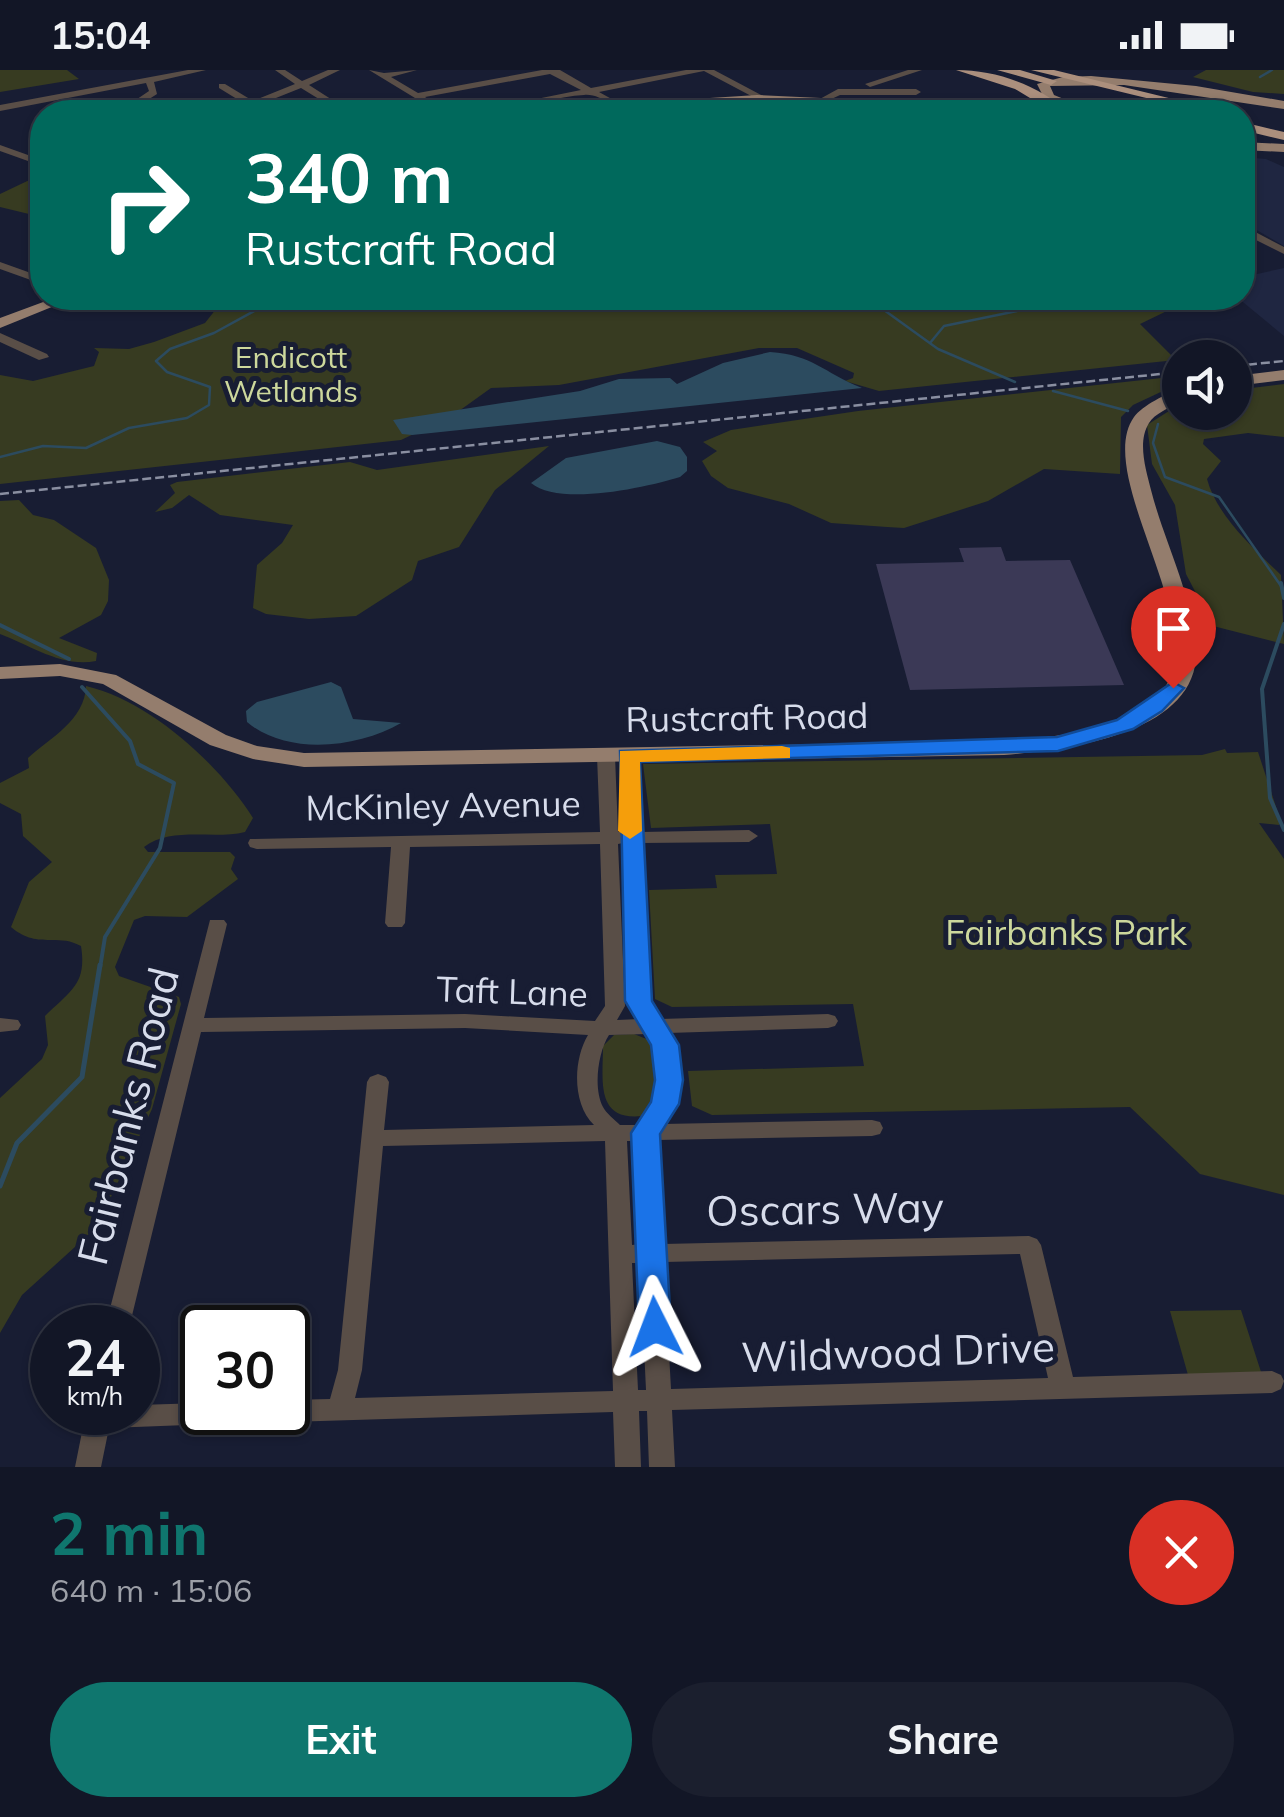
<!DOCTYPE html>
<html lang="en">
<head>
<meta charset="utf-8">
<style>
	body { margin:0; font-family:Mulish,sans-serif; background:#1b1f2e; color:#f1f3f6; height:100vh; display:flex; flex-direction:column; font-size:38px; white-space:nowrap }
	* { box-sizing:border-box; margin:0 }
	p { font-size:32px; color:#9c9fa7 }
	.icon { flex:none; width:55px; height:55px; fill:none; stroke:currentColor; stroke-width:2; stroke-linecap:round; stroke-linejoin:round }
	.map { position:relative; height:1397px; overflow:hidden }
	.drawer { display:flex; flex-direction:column; background:#121626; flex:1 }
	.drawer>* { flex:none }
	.banner { position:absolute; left:30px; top:30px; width:1225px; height:210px; border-radius:40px; box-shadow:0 2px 8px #0004,0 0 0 2px #313543; background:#00695c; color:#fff; overflow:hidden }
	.buttons { position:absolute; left:1162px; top:270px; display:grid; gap:20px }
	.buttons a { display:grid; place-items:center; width:90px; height:90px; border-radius:50%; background:#121626; box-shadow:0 2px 8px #0004,0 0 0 2px #313543; font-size:50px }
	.speed { position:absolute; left:30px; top:1235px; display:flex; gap:20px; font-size:50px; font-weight:700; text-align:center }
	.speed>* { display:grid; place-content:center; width:130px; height:130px; border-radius:50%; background:#121626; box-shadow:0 2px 8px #0004,0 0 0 2px #313543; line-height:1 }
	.speed small { font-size:25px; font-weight:400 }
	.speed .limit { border:5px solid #111; border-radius:15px; background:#fff; color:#111 }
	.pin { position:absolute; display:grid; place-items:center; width:85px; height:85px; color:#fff; margin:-102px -42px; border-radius:50% 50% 50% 0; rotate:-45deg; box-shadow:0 0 10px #0007 }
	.pin .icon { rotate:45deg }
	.me { position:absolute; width:110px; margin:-55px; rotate:357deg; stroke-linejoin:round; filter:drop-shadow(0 0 8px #0008) }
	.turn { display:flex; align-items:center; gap:35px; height:210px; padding:0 50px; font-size:45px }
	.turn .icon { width:130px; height:130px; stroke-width:2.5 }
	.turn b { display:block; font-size:70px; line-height:85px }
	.round { display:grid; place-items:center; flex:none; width:105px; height:105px; border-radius:52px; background:#1b1f2e }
	.overview { display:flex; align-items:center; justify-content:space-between; height:170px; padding:0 50px }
	h1 { font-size:60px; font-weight:700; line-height:75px; color:#0f766e }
	.button { display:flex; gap:20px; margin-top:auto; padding:20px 50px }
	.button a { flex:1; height:115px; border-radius:60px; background:#0f766e; color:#fff; font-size:40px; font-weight:700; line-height:115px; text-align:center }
	.button a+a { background:#1b1f2e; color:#f1f3f6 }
	.status { display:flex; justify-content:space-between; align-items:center; height:70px; padding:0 50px; background:#121626; direction:ltr }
	.status svg { height:28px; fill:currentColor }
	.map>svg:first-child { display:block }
	.built { fill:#1f2641 }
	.green { fill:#373b21 }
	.water { fill:#2c4b5f }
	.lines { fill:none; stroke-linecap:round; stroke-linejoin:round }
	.stream-far2 { stroke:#2c4b5f; stroke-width:2.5 }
	.stream-far1 { stroke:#2c4b5f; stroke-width:4 }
	.stream { stroke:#2c4b5f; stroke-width:5 }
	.building { fill:#3b3956 }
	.minor { fill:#594e47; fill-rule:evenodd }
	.major { fill:#947d6d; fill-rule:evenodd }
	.highway { fill:#ab8f7d; fill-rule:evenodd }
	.rail { stroke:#8a8fa1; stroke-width:2.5; stroke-dasharray:9 4; stroke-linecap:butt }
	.route { fill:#1a73e8; stroke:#114b97; stroke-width:2.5 }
	.slow { fill:#f59e0b }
	.labels { text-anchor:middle; stroke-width:10; stroke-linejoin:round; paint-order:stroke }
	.far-park-label { font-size:30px; fill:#cdd89c; stroke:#181d33 }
	.street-label { font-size:35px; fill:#d7dceb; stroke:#181d33 }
	.park-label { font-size:35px; fill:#cdd89c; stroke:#181d33 }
	.near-street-label { font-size:42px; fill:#d7dceb; stroke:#181d33 }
</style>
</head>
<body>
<div class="status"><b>15:04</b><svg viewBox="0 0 49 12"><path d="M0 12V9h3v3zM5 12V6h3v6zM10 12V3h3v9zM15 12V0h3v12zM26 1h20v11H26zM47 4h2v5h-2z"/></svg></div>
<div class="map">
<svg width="1284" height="1397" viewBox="0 0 1284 1397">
	<rect width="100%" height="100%" fill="#181d33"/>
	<path class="built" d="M1242,87L1266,89L1284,97V176L1243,152Z
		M1284,198V266L1238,228H1242L1243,209L1248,206Z"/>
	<path class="green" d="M0,0H67L79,9L0,22Z
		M1206,0H1284V24L1253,22L1193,7Z
		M42,104V140L29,144L0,137V124Z
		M234,228H1148L1171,239L1140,254L1176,290L879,321L845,311L853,308L854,303L797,278H759L559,315L491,318L452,346L401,370L0,414V305L33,311L94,296L99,282L94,278L129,279L154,272L205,253L220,234Z
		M1180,306V313L1133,335L1121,347L1120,404L1044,399L988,431L904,458L887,457L831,453L789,434L728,418L711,406L702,391L717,381L703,372L731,360L858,341Z
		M1284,314V367L1248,363L1204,369L1203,374L1221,391L1207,409C1217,446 1254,479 1281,505L1284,574L1213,556L1186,504L1175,435L1152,394L1147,355L1180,334V342H1235V320Z
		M549,376L495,420L459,477L418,491L412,510L356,546L309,549L266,544L253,538L257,495L282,473L293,455L220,445L189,425L172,438L155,442L175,423L170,415L177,412L350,392L377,400Z
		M19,430L33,445L54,450L96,478L109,510L108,531L101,545L59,568L97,583L96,591C62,598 30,575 0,564V431Z
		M86,616C150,631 219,694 253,748L245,762C214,770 172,756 144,777L148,782H230L235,787L231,799L238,809L187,847L145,846L134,850L115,897L119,906L179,927L181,934L152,1039L97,1157L22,1225L0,1263V1028L42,989L48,975L45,946C71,920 87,914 81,876C56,862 38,880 11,857L29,812L52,792L23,766L21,744L0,733V713L29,698L28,688C50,668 85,650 86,616Z
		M1225,679L1227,683L1258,682L1280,749L1279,755L1259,753L1284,789V1125L1200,1104L1130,1037L712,1045L692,1036L688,1001L864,996L853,934L672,937L655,929L649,820L717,818L715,805L777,804L770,754L651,758L643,694L1202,685Z
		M634,964L649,970L654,981L656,1029L642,1046C595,1051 603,1010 603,976L614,965Z
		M1241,1240L1262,1305H1188L1170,1241Z"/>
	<path class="water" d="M770,282C814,285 822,302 862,318L412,365L402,364L393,350L580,321L619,309L670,308L677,314L723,293Z
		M657,371L680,377L687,387V401L680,407C648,417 559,437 531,413L566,388Z
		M331,612L341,617L353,649L401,653C358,678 287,686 247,652L246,641L257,632Z"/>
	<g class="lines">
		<path class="stream-far2" d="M1260,7L1272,0
			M841,228L884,240L938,279L1015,312
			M930,273L944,256L1017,241L1024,228
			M1053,321L1128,341
			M1158,354L1153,373L1165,407L1219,427L1281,516
			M0,387L43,376L86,378L129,358L187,348L209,335L210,317L167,302L156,291L170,279L214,263L278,228"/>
		<path class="stream-far1" d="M1281,513L1284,528
			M1284,554L1262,619L1270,728L1284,760
			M0,555L69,589
			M82,617L130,671L138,694L174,713L160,778L105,867L100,898"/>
		<path class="stream" d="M0,1116L17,1073L82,1007L100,895"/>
	</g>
	<path class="building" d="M1001,477L1006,491L1070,490L1124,615L910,620L876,494L964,492L959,478Z"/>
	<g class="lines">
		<path class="minor" d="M188,0H206L154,12L157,24L129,42H118L149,21L146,13L0,41V35Z
			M275,0H285L302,11L328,0H340L309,15L351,42H340L301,18L241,42H230L245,34L219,18V14H225L253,31L295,14Z
			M369,0L384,3L417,0L391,7L418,23L542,0H560L591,18L686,0H714L763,26L755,28L704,1L599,22L635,42C616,42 602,23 584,25C547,27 510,44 473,42L581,20L550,4L425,27L449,42H438Z
			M908,0H922L870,17L865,14Z
			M838,19H916L921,22L916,25H840L823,33L818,30Z
			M678,32H684L699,42H688L678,36Z
			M0,75L42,90V96L0,81Z
			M36,146L42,148V154L32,151V147Z
			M1242,155L1284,177V184L1242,163Z
			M0,192L42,207V214L0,199Z
			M0,263L47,284L49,287L39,290L0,272Z
			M606,681L615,686L618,762H622L619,686L628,681L637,686L641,762L749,760L758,766L749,772L641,773L649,931L660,949L828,944L835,946L838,951L835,956L828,958L668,963C686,993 680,1026 663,1054L872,1050L880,1052L883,1058L880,1064L872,1066L657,1070L663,1174L1029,1166L1037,1169L1041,1175L1073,1307L1272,1301L1281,1305L1284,1311L1281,1319L1272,1323L672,1340L675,1397H649L647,1341H639L641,1397H615L613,1342L288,1352L279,1349L276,1342H288V1330L330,1329L338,1300L367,1012L370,1007L378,1004L386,1007L389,1012L384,1060L594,1055C572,1034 573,990 588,965L465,958L201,962L129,1258H105L210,850H224L227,854L204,948L465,944L595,951L605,936L600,774L410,777L405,853L402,857H388L385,853L391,777L257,779L250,777L248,773L250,769L600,762L597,686ZM623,773L629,931L640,949L617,950L625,936L618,774ZM648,964C666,995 658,1026 640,1055H620C615,1050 606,1043 603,1037C593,1018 598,982 609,965ZM605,1071L613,1321L355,1328L362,1300L383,1076ZM627,1071H635L640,1174L632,1175ZM1020,1184L1048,1308L671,1319L664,1192ZM632,1193H640L646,1320H638Z
			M0,948L18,950L21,955L18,960L0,962Z
			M202,1333V1342H251L248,1350L239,1353L109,1358L101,1397H75L86,1342H138V1335Z"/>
		<path class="major" d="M1091,6L1196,16L1284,31V39L1124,15L1050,16L1054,25L1096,42H1080L1045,30L1037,14L1063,7Z
			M757,25L821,28L892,42L757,32L622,42L694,29Z
			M1242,72L1284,74V82L1242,80Z
			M54,228H74L0,258V248Z
			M1284,300V310L1235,316V306Z
			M1180,319V331C1171,337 1154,344 1149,353C1137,372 1146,400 1151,420C1164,471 1191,522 1196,575C1204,664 1067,680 1004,685L304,697L253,689L210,675L103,614L60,606L0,609V597L60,594L116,605L226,665L257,676L304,683L1004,671C1052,668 1148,659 1170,608C1199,540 1095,402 1134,347C1142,336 1167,323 1180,319Z"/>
		<path class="highway" d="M956,0C996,0 1038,15 1069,42H1053L1015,19Z
			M997,0H1020L1057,11L1051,15Z
			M1031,0H1054L1226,42H1204Z
			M1242,52L1284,62V70L1242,60Z"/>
		<path class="rail" d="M1235,296L1284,291
			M0,424L1180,302"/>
	</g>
	<path class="route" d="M1173,612L1184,618L1162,641L1133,659L1058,681L640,692L652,931L679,975L683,1010L679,1034L660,1064L671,1257L666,1266L655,1270L644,1266L639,1257L631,1063L651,1032L655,1010L651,975L625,931L620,681L1057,667L1117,650Z"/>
	<path class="slow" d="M782,676L790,678V688L640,692L642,761L630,769L618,761L620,681Z"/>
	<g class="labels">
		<g class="far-park-label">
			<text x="291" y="298">Endicott<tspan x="291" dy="34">Wetlands</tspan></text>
		</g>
		<g class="street-label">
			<text transform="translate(747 648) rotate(-1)" y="12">Rustcraft Road</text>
			<text transform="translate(443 736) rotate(-1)" y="12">McKinley Avenue</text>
			<text transform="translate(512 922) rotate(2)" y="12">Taft Lane</text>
		</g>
		<g class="park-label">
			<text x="1066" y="875">Fairbanks Park</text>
		</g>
		<g class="near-street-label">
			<text transform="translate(128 1046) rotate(-76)" y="15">Fairbanks Road</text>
			<text transform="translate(825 1139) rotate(-1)" y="15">Oscars Way</text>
			<text transform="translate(898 1282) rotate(-2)" y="15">Wildwood Drive</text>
		</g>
	</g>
</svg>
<div class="buttons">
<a><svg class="icon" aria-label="sound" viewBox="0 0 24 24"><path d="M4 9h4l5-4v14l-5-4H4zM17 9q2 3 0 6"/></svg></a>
</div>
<div class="speed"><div>24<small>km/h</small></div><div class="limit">30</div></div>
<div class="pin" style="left:1173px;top:618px;background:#d93025"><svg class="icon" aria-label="arrive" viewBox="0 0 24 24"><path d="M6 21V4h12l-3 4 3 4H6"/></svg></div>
<svg class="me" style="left:655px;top:1257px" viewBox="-20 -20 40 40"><path d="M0-17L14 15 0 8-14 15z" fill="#1a73e8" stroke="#fff" stroke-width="4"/></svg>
<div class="banner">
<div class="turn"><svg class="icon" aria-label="right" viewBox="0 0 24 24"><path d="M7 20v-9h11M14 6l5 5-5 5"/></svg><div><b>340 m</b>Rustcraft Road</div></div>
</div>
</div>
<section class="drawer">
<div class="overview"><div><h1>2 min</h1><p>640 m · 15:06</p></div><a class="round" style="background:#d93025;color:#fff"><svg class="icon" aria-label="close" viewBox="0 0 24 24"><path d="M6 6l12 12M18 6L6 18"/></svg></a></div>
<div class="button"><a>Exit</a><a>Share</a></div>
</section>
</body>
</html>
